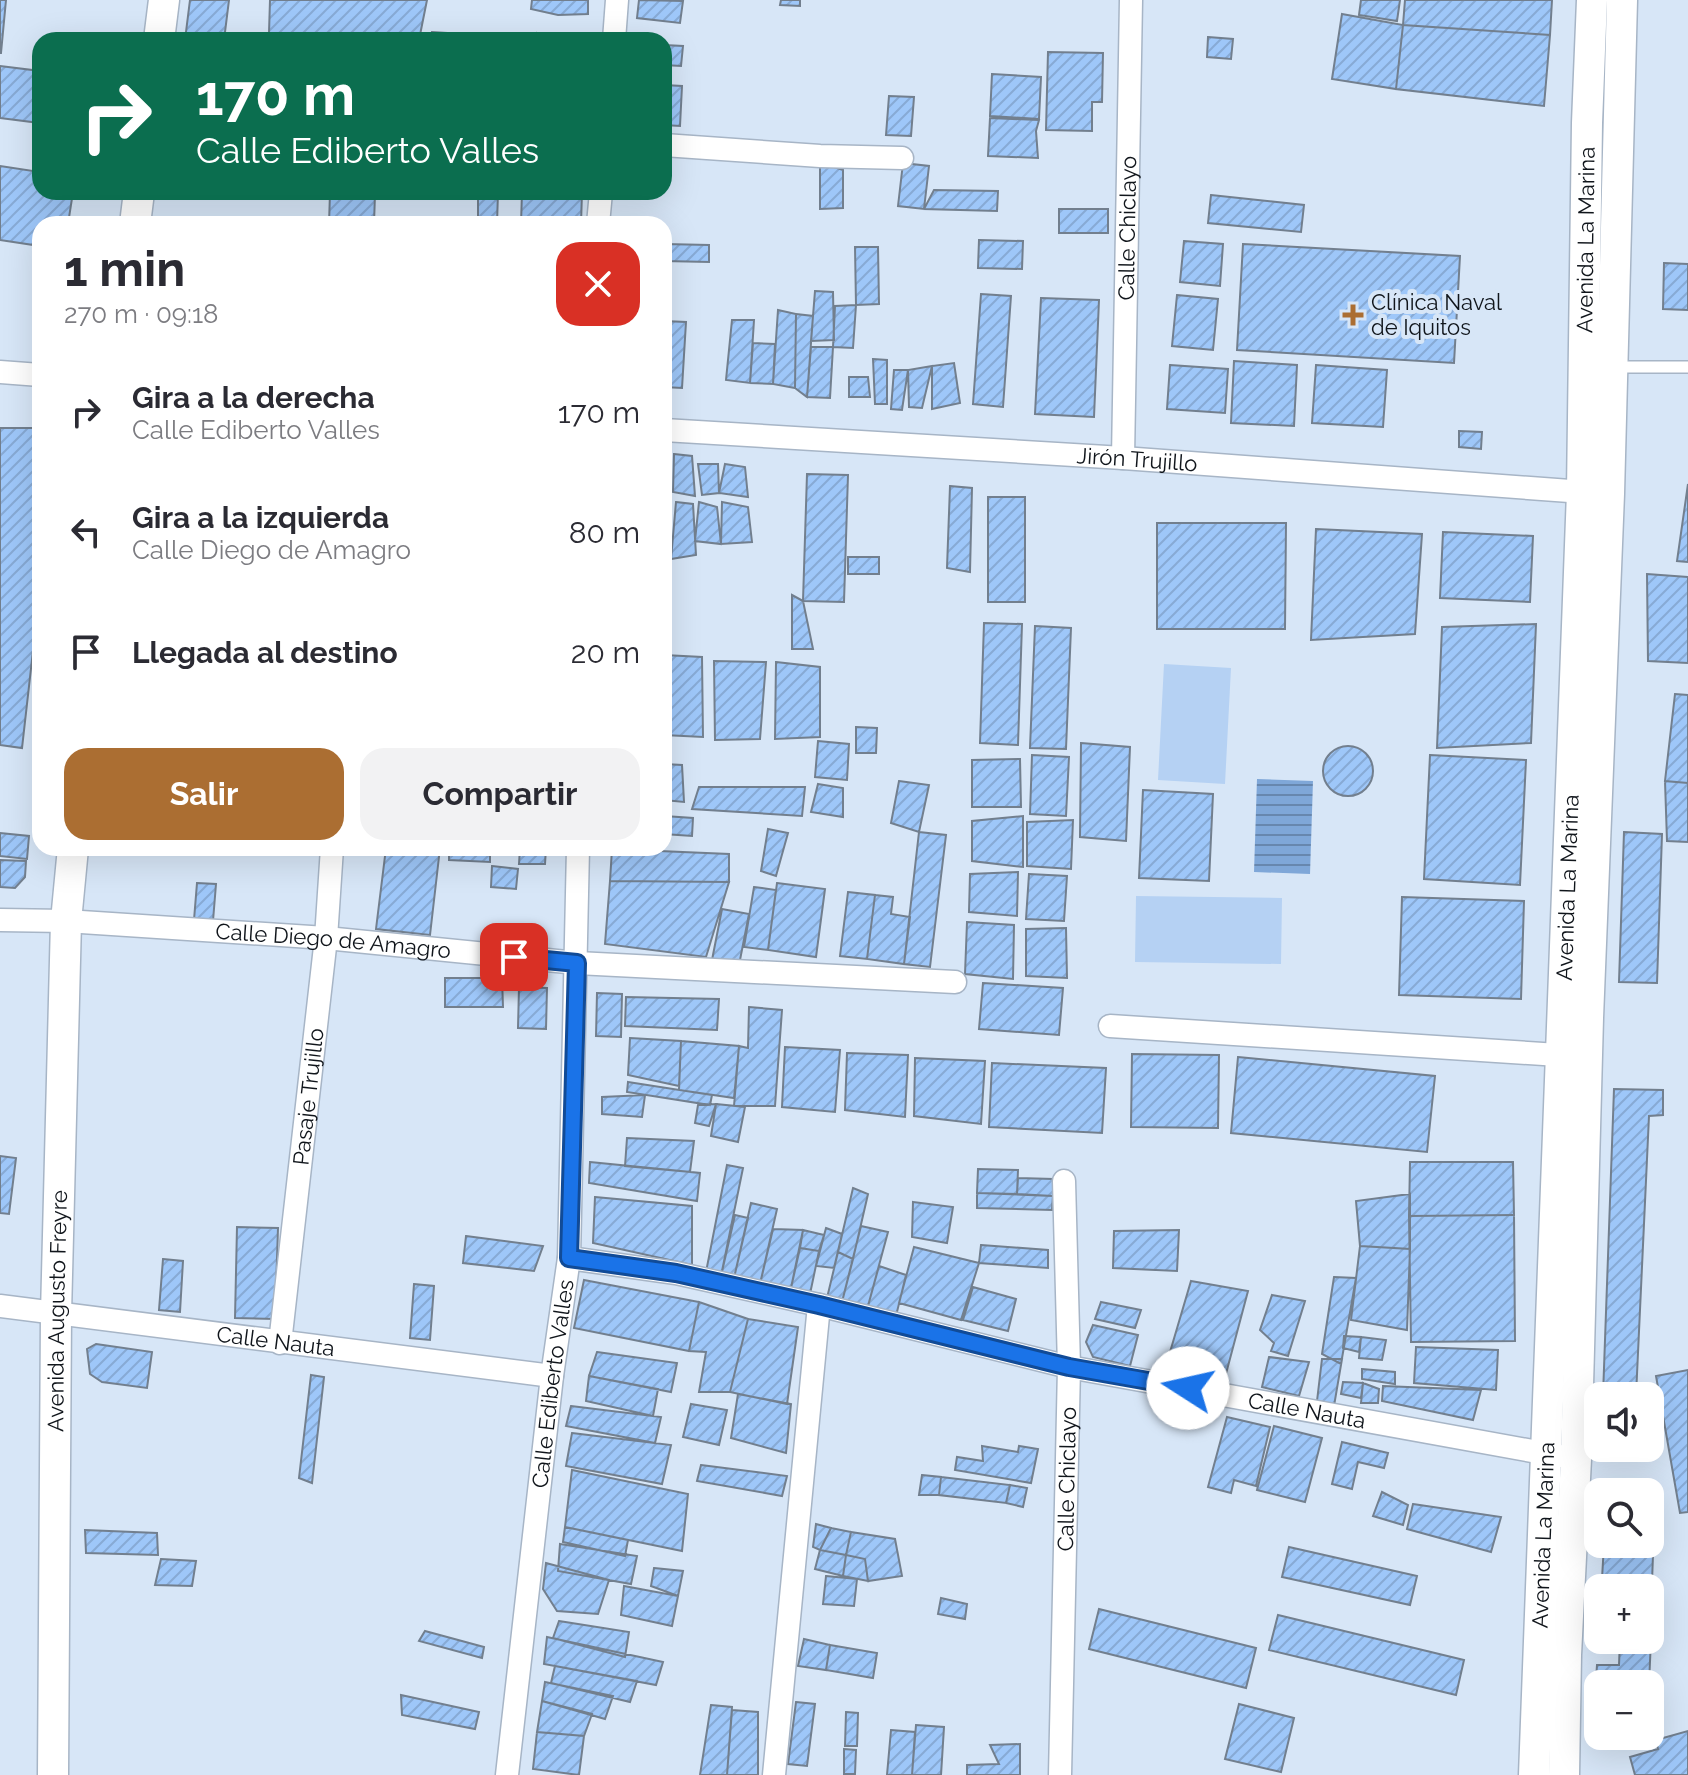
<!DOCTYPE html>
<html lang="es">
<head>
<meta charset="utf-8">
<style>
	body { margin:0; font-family:Raleway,sans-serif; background:#f2f2f3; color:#2b2b33; height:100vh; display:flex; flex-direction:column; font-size:30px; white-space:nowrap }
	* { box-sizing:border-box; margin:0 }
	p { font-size:26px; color:#7c7c81 }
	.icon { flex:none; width:44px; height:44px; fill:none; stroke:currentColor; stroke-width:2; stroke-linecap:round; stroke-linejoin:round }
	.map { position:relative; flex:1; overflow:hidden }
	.side { position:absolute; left:32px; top:216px; width:640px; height:640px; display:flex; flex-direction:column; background:#fff; border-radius:24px; box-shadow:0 8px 32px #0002 }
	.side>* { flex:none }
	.banner { position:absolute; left:32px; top:32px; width:640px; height:168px; border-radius:24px; box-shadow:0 8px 32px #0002; background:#0b6e4f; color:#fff; overflow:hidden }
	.controls { position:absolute; left:1584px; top:1382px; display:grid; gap:16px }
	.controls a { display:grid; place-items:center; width:80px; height:80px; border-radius:16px; background:#fff; box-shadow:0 8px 32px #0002; font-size:40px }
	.pin { position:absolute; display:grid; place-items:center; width:68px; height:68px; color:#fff; margin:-34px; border-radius:16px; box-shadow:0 4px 12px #0006 }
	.me { position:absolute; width:88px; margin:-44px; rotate:280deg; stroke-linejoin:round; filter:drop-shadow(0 0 6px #0008) }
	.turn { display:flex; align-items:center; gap:28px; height:168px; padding:0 32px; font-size:36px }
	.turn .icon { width:104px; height:104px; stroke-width:2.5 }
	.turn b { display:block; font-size:56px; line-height:68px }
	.round { display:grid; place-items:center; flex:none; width:84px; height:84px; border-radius:24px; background:#f2f2f3 }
	.headline { display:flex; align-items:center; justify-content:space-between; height:136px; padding:0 32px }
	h1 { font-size:48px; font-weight:700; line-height:60px }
	.button { display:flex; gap:16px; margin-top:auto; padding:16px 32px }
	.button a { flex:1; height:92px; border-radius:24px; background:#ab6e32; color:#fff; font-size:32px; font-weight:700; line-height:92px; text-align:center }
	.button a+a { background:#f2f2f3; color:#2b2b33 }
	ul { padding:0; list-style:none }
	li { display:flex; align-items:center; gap:24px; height:120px; padding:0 32px }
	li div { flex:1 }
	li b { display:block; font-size:30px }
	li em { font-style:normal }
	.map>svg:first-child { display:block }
	.park { fill:#b5d1f3 }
	.water { fill:url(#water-rules) }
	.building { fill:url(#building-hatch); stroke:#727f8e; stroke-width:2 }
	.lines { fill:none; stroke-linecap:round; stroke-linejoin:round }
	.service-casing { stroke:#a7b5c6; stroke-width:14 }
	.minor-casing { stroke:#a7b5c6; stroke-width:25 }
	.secondary-casing { stroke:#a7b5c6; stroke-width:33 }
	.service { stroke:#fff; stroke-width:11 }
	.minor { stroke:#fff; stroke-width:22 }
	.secondary { stroke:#fff; stroke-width:30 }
	.route-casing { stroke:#114b97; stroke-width:20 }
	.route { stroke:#1a73e8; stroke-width:14 }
	.poi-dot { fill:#ab6e32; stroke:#d7e6f7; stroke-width:3 }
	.labels { text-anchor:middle; stroke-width:8; stroke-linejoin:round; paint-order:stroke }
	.street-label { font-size:22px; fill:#10151b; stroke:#d7e6f7 }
	.poi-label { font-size:22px; fill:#10151b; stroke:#d7e6f7; text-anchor:start }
</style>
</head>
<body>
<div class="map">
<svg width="1688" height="1775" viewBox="0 0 1688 1775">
	<defs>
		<pattern id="water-rules" width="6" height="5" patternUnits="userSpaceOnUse" patternTransform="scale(2)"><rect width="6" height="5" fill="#7fa7d8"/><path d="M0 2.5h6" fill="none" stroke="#6787ae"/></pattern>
		<pattern id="building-hatch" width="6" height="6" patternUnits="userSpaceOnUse" patternTransform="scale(2)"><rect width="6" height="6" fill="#9ec7f9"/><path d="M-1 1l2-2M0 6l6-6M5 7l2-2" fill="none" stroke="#87aad5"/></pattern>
	</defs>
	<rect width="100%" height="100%" fill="#d7e6f7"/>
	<path class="park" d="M1164,664L1231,668L1225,784L1158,780Z
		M1136,896L1282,898L1281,964L1135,962Z"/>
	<path class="water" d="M1257,779L1313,781L1310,874L1254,872Z"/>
	<path class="building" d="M0,0H6L1,53H0Z
		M190,0H229L224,40H185Z
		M270,0H427L419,40H318L269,33Z
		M532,0H588V14L558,15L531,9Z
		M639,0L683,1L680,23L637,18Z
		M781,0H800V6L780,5Z
		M1361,0H1400L1397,21L1359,15Z
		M1405,0H1552L1550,35L1403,25Z
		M1342,14L1403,25L1396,89L1332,79Z
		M1403,25L1550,35L1544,106L1396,89Z
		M432,32L493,36V40H431Z
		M537,33L554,38L586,36V40H537Z
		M1208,37L1233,39L1231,59L1207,57Z
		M664,45L683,46L681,66L664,65Z
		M1048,52L1103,53L1102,102H1092V131L1046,130Z
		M0,66L40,71V123L0,118Z
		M992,74L1041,77L1039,119L990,116Z
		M664,85L682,86L680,126L664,125Z
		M889,96L914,97L911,136L886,135Z
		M990,118L1039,120L1036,131L1038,158L988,156Z
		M820,162L843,170V208L820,209Z
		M903,163L929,166L924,209L898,206Z
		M0,166L40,172V192H73L68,224H40V246L0,240Z
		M934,190L998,191L997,211L924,209Z
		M478,192H498L497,224H478Z
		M522,192H582L581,224H521Z
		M330,193L375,194L374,224H329Z
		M1211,195L1304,205L1301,232L1208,223Z
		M1059,209H1108V233H1059Z
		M979,240L1023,241L1022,269L978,268Z
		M1184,241L1223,244L1220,286L1180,282Z
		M664,244L709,245V262L664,261Z
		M1243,244L1460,256L1454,363L1237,350Z
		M855,247H878L879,304L856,305Z
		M1664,263L1688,264V310L1663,309Z
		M815,291L833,292L834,340L811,341Z
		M981,294L1011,296L1003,407L973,404Z
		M1177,295L1218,299L1213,350L1172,346Z
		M1041,298L1099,300L1094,417L1035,414Z
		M856,305L853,348L833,347L835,306Z
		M778,310L796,314L795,388L773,384Z
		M796,314L813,316L807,397L795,388Z
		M732,320H754L750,383L726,380Z
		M664,321L686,322L682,388L664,387Z
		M753,343L775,344L773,384L750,383Z
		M811,347H833L830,398L807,397Z
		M873,359L887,360V404H875Z
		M1234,361L1297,365L1294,426L1231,423Z
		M954,363L960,403L932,409V366Z
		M1170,365L1228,369L1225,413L1167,409Z
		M1316,365L1387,370L1383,427L1312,423Z
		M932,366L922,408L909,407L908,370Z
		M894,370H908L902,410L891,409Z
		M849,377H868L870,397H849Z
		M0,428H40V589L22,748L0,745Z
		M1459,431L1482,432L1481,449L1459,447Z
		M674,454L692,456L695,496L673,492Z
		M698,464H718L719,493L702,495Z
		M725,464L745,467L748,497L719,493Z
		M807,474L848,475L844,602L803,601Z
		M1688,484V562L1677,561Z
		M950,486L972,488L970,572L947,568Z
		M988,497H1025V602H988Z
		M676,502L693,504L696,555L671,559Z
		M699,502L717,507L721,544L695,541Z
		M722,502L748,507L752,542L721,544Z
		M1157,523H1286L1285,629H1157Z
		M1316,529L1422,534L1415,634L1311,640Z
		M1443,532L1533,536L1530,602L1440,598Z
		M848,557H879V574H848Z
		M664,559H671V578H664Z
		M1647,574L1688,577V663L1648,661Z
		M664,582H671V607H664Z
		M792,595L803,601L813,649H792Z
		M984,623L1022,624L1018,745L980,743Z
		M1536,624L1531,743L1437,748L1442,627Z
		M1035,626L1071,628L1066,749L1030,748Z
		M664,655L702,657L703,737L664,735Z
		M714,661L766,662L760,739L715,740Z
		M776,662L820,667V737L775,739Z
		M1675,694L1688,695V783L1665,781Z
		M856,727L877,728L876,753H856Z
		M818,741L849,744L847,780L815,777Z
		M1081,743L1130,747L1126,841L1080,837Z
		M1323 771a25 25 0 1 1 50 0a25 25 0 1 1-50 0Z
		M1032,755L1069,757L1066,816L1030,814Z
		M1430,755L1526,760L1520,885L1424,879Z
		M1020,759L1021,807H972V760Z
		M664,764L682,765L684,802L664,800Z
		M899,781L929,785L919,832L891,823Z
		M1665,781L1688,783V842L1667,841Z
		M818,784L843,788V817L811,812Z
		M699,787H805L802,816L692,809Z
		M1143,790L1213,794L1209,881L1139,878Z
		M664,816L693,818L692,836L664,834Z
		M1023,816V867L972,861V821Z
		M1073,820L1071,869L1027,866V822Z
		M768,829L788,833L776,876L761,871Z
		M919,832L946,835L930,967L904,964Z
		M1624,832L1662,834L1657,983L1619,982Z
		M0,833L29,836L27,859L0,856Z
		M386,848H440L430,935L376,929Z
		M449,848H490V862L449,860Z
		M520,848H546L545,864H519Z
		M612,849L729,854V882L610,881Z
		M0,860L26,861L25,877L15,888L0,887Z
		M492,866L518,869L516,889L491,887Z
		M1018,872L1017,916L969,912L970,874Z
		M1029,874L1067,876L1064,921L1026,919Z
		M610,881L729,882L706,957L605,944Z
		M197,883L216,884L213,921L194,920Z
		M777,883L825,889L816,957L768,950Z
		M754,887L776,890L768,950L744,947Z
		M848,892L875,895L867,959L840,956Z
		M875,895L893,897L891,914L910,917L904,964L867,959Z
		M1402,897L1524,901L1521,999L1399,995Z
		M722,909L749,914L739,965L712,960Z
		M967,922L1014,925L1013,979L965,974Z
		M1066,928L1067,978L1026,976V929Z
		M445,978H502L503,1007H445Z
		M983,983L1063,988L1059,1035L979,1029Z
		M519,987L547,988L546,1029L518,1028Z
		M597,993L622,994L621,1037L596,1036Z
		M626,997L719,999L717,1030L625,1026Z
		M749,1007L782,1010L775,1106H734L739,1046L748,1048Z
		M630,1038L681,1041L679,1086L628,1075Z
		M681,1041L739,1046L734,1098L679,1090Z
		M785,1047L840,1050L835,1112L782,1107Z
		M847,1053L908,1055L905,1117L845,1110Z
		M1132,1054L1219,1055L1218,1128L1131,1127Z
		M1238,1057L1435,1076L1427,1152L1231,1133Z
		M915,1058L985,1061L981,1124L914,1116Z
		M992,1063L1106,1068L1102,1133L989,1127Z
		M628,1082L712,1095L710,1105L627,1092Z
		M1614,1089L1663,1090V1115L1649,1116L1636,1396H1603Z
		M645,1095L642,1117L602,1114V1097Z
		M716,1104L745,1107L738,1142L711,1136Z
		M716,1104L709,1126L695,1123L698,1105Z
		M627,1138L694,1141L690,1172L625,1166Z
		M0,1156L16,1158L9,1214L0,1213Z
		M590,1162L700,1173L697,1201L589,1183Z
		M1410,1162H1513L1514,1215L1409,1216Z
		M727,1165L743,1168L721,1276L706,1272Z
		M978,1169L1018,1170L1017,1194L977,1193Z
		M1018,1178L1053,1179V1196L1017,1194Z
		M853,1188L868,1194L853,1259L838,1252Z
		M977,1193L1053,1196L1052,1210L977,1208Z
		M1410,1194V1249L1360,1246L1356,1201Z
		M595,1197L692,1206V1265L593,1243Z
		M913,1202L953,1207L947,1243L912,1237Z
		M751,1203L777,1209L760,1284L734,1278Z
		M735,1215L748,1218L734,1278L721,1276Z
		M1514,1215L1515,1341L1411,1342L1409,1216Z
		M861,1226L888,1232L868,1306L842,1302Z
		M237,1227L278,1228L275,1319L235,1318Z
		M826,1228L842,1234L834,1268L816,1266Z
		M773,1229L803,1230L791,1288L760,1284Z
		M803,1230L824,1235L819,1251L800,1248Z
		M1179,1230L1177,1271L1113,1268L1114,1231Z
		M466,1236L543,1246L534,1271L463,1263Z
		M981,1245L1048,1250V1268L979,1263Z
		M1360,1246L1410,1249L1407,1330L1351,1320Z
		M914,1247L979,1263L961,1320L899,1303Z
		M800,1248L819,1251L810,1294L791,1288Z
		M838,1252L853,1259L842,1302L827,1298Z
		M163,1259L183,1261L180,1312L159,1310Z
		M879,1266L906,1275L896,1316L868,1306Z
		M1334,1277L1356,1278L1341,1364L1322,1354Z
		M584,1280L699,1302L689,1351L574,1328Z
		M1191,1281L1248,1291L1223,1385L1165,1369Z
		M414,1284L434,1286L430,1340L410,1338Z
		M973,1287L1016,1299L1008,1331L963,1320Z
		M1272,1295L1305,1301L1288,1356L1271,1351L1274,1343L1260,1330Z
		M699,1302L748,1319L730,1392H699L706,1352L689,1351Z
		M1101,1302L1141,1310L1135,1328L1095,1319Z
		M748,1319L798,1327L787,1404L730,1392Z
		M1093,1325L1138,1335L1130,1366L1093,1357L1086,1342Z
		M1344,1336L1361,1337L1359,1352L1343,1348Z
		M1361,1337L1386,1340L1382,1360L1359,1358Z
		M96,1344L152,1352L147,1388L102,1382L90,1374L87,1349Z
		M1416,1347L1498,1350L1496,1390L1414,1383Z
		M597,1352L677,1363L671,1392L589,1376Z
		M1269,1357L1309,1362L1299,1396L1262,1387Z
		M1322,1359H1342L1334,1406L1317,1401Z
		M1362,1369L1395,1372V1384L1362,1379Z
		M1688,1370V1512L1680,1513L1656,1376Z
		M311,1375L324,1377L312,1483L299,1478Z
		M589,1376L658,1389L653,1416L586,1401Z
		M1343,1382L1363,1383L1361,1398L1341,1394Z
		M1363,1383L1379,1389L1378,1403H1361Z
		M1383,1386L1481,1390L1473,1420L1382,1401Z
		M738,1394L791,1404L786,1453L731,1438Z
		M691,1404L727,1410L719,1445L683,1437Z
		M571,1406L661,1417L655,1443L566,1426Z
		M1227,1417L1270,1427L1256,1486L1234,1480L1231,1493L1208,1487Z
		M1274,1426L1322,1438L1305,1502L1257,1490Z
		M572,1433L671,1445L662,1484L566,1466Z
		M1342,1442L1388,1453L1384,1468L1358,1462L1352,1489L1332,1484Z
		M982,1446L1018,1452L1019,1446L1038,1449L1031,1483L955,1470L957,1457L983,1461Z
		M701,1465L787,1476L782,1496L697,1481Z
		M572,1470L688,1494L682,1551L565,1527Z
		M922,1475L941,1477L939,1495H919Z
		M941,1477L1010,1485L1006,1503L939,1495Z
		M1010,1485L1027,1488L1023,1507L1006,1503Z
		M1382,1492L1408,1505L1403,1525L1373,1516Z
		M1413,1504L1501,1517L1491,1552L1407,1529Z
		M816,1524L831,1528L820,1550L813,1547Z
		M565,1527L628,1540L625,1556L563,1542Z
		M831,1528L851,1532L846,1555L820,1550Z
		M1650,1528H1654L1652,1582L1602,1579L1604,1544H1650Z
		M85,1530L157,1533L158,1555L86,1553Z
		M851,1532L895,1539L902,1576L868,1581L865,1559L846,1555Z
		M560,1544L637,1556L631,1584L558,1571Z
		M1289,1547L1417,1576L1410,1605L1282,1577Z
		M820,1550L846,1555L843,1576L815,1569Z
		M846,1555L865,1559L868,1581L843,1576Z
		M161,1559L196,1561L192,1586L155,1585Z
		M546,1563L609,1580L598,1614L557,1611L543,1589Z
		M654,1568L683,1571L678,1596L651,1586Z
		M826,1576L857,1579L854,1606L823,1604Z
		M624,1586L678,1596L672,1626L621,1615Z
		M1650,1593L1653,1594L1649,1684H1598V1695H1595L1597,1665H1619L1620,1640H1650Z
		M941,1598L967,1604L965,1619L938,1614Z
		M1099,1609L1256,1648L1246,1688L1089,1649Z
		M1278,1615L1464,1660L1456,1695L1269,1650Z
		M559,1621L629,1632L625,1657L553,1638Z
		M425,1631L484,1647L482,1658L419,1641Z
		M547,1637L663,1662L656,1685L544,1664Z
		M804,1639L830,1645L826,1670L798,1666Z
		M830,1645L877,1653L873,1678L826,1670Z
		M555,1666L637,1681L630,1702L551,1683Z
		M545,1682L613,1696L605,1719L542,1701Z
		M401,1695L479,1712L475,1729L402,1715Z
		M542,1701L592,1714L584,1736L537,1732Z
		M796,1702L815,1704L807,1766L788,1764Z
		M1239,1704L1294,1718L1281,1772L1225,1759Z
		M711,1705L732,1707L727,1775H700Z
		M732,1710L758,1712V1775H727Z
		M846,1712L858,1713L857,1746H845Z
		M916,1725L944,1727L941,1775H912Z
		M891,1730L915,1732L912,1775H887Z
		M1688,1731V1775H1635L1630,1757L1658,1749L1656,1740Z
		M537,1732L584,1736L579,1775L533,1769Z
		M1020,1744V1775H967V1765L999,1764L990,1745Z
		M844,1749L856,1750L855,1774H844Z"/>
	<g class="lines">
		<defs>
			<path id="service" d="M1615,367H1688"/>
			<g id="minor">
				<path d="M614,40L617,0"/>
				<path d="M664,145L820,156L902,158"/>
				<path d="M598,224L601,192"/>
				<path d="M0,372L40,375"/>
				<path id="s1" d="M664,430L1123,458L1597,493"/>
				<path id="s2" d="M1123,458L1131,0"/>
				<path id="s3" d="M0,920L66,921L326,938L577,963L955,982"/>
				<path d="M1110,1026L1574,1056"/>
				<path id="s4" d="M569,1258L676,1273L819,1305L1069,1367L1560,1456"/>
				<path id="s5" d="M0,1306L552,1376"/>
				<path id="s6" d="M280,1343L326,938L332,848"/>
				<path id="s7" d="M507,1775L552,1376L569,1258L578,848"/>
				<path d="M774,1775L819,1305"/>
				<path id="s8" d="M1060,1775L1069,1367L1064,1181"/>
			</g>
			<g id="secondary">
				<path d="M159,40L164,0"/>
				<path d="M135,224L139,192"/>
				<path id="s9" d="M53,1775L56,1314L66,921L73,848"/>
				<path id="s10" d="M1534,1775L1582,492L1587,123L1592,0"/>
				<path d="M1564,1775L1566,1655L1576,1459L1588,1018L1609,494L1622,0"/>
			</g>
		</defs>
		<use href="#service" class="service-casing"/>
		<use href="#minor" class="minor-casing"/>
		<use href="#secondary" class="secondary-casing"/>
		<use href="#service" class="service"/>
		<use href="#minor" class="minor"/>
		<use href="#secondary" class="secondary"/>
	</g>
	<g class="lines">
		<defs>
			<path id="route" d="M514,957L577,963L569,1258L676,1273L819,1305L1069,1367L1188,1388"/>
		</defs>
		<use href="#route" class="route-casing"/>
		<use href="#route" class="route"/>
	</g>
	<path class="poi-dot" d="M1349 303h8v8h8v8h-8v8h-8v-8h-8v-8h8z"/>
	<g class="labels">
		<g class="street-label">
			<text dy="8" stroke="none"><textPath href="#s2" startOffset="230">Calle Chiclayo</textPath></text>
			<text dy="8" stroke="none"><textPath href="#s10" startOffset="1536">Avenida La Marina</textPath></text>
			<text dy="8" stroke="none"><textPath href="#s1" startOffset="474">Jirón Trujillo</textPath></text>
			<text dy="8" stroke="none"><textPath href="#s10" startOffset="888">Avenida La Marina</textPath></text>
			<text dy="8" stroke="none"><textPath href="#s3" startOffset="334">Calle Diego de Amagro</textPath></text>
			<text dy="8" stroke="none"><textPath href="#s6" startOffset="248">Pasaje Trujillo</textPath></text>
			<text dy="8" stroke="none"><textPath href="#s9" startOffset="464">Avenida Augusto Freyre</textPath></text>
			<text dy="8" stroke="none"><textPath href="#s5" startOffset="278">Calle Nauta</textPath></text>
			<text dy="8" stroke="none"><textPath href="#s7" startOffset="394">Calle Ediberto Valles</textPath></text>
			<text dy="8" stroke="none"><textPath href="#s4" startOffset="754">Calle Nauta</textPath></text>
			<text dy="8" stroke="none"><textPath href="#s8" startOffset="296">Calle Chiclayo</textPath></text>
			<text dy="8" stroke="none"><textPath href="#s10" startOffset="240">Avenida La Marina</textPath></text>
		</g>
		<g class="poi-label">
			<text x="1371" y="310">Clínica Naval<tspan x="1371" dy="25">de Iquitos</tspan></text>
		</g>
	</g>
</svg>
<div class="controls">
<a><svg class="icon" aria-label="sound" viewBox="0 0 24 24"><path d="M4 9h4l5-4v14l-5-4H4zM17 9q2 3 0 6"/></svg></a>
<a><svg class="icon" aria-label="search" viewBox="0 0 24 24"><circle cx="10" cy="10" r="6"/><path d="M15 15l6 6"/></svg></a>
<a>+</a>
<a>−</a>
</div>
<div class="pin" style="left:514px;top:957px;background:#d93025"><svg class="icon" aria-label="arrive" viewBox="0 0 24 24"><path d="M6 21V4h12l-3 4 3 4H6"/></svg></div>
<svg class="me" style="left:1188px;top:1388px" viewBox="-20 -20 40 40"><circle r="19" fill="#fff"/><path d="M0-13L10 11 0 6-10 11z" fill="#1a73e8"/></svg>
<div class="banner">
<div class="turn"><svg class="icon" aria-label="right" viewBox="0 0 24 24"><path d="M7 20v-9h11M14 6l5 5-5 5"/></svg><div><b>170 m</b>Calle Ediberto Valles</div></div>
</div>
<section class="side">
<div class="headline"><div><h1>1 min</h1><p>270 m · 09:18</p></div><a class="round" style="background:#d93025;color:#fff"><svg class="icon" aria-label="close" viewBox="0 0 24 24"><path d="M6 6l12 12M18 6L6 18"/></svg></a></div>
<ul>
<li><svg class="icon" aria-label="right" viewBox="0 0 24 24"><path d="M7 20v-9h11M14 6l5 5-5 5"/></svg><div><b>Gira a la derecha</b><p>Calle Ediberto Valles</p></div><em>170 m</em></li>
<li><svg class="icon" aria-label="left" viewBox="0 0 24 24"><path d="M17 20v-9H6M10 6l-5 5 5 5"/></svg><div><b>Gira a la izquierda</b><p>Calle Diego de Amagro</p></div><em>80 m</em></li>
<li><svg class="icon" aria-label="arrive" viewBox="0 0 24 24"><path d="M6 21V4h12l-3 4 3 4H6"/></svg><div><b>Llegada al destino</b></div><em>20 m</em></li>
</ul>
<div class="button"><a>Salir</a><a>Compartir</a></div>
</section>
</div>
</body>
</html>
